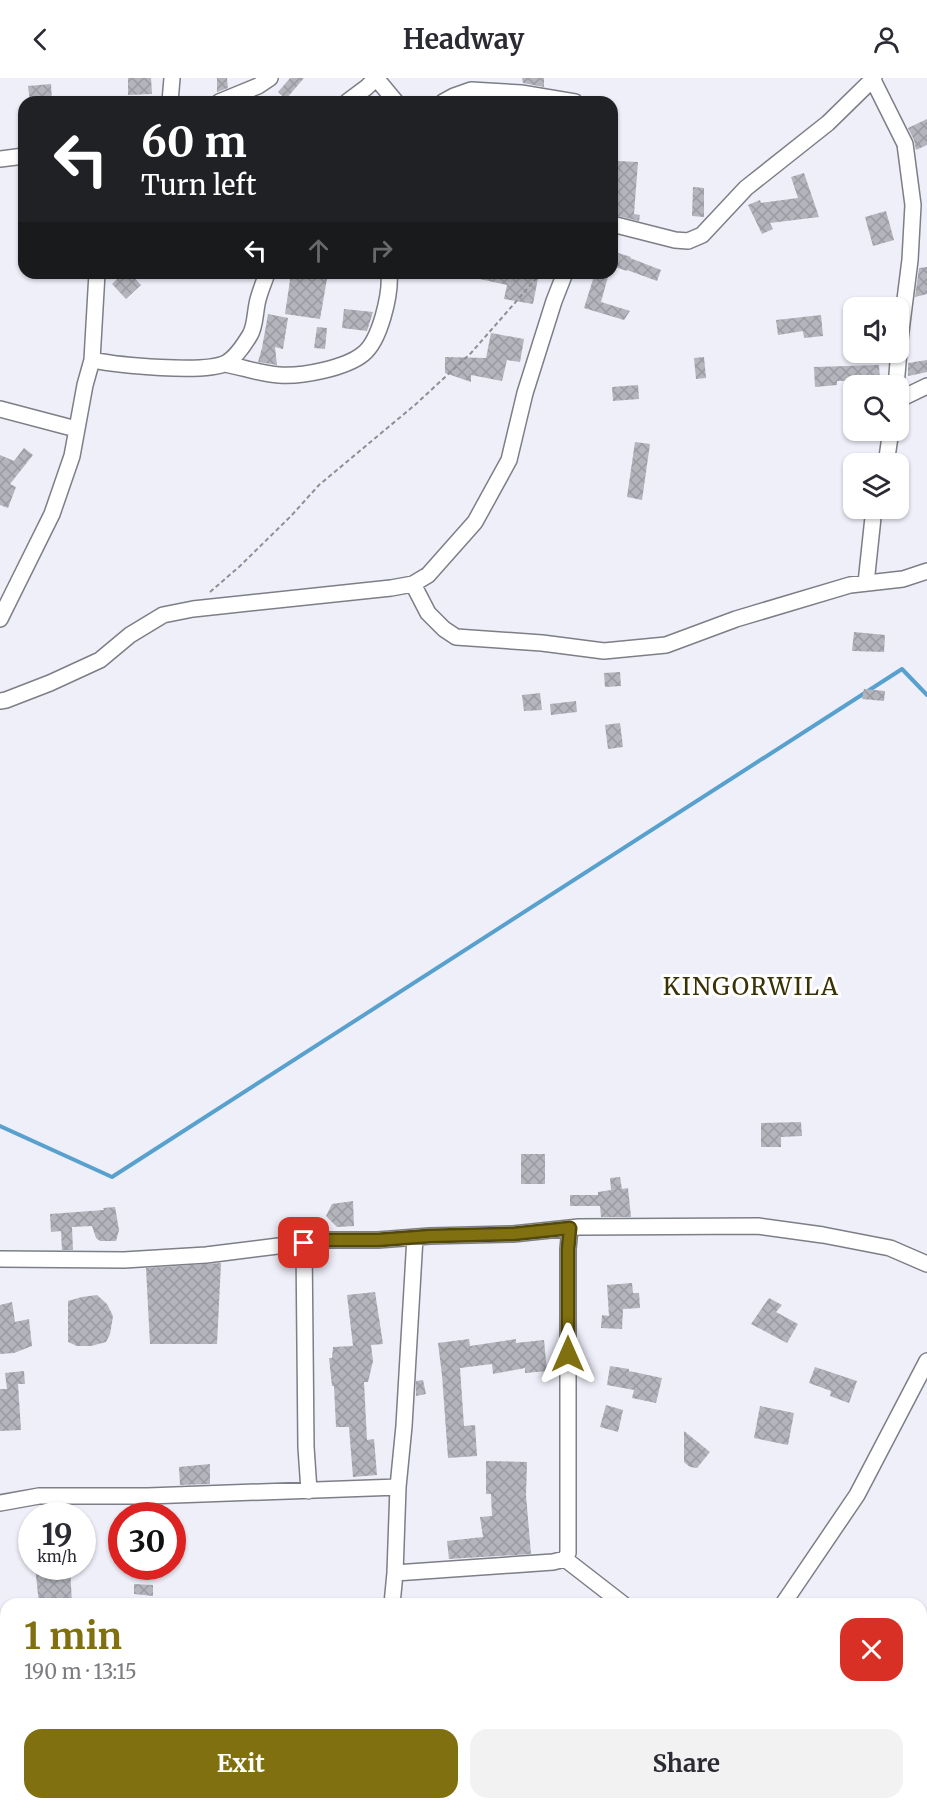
<!DOCTYPE html>
<html lang="en">
<head>
<meta charset="utf-8">
<style>
	body { margin:0; font-family:Merriweather,serif; background:#f2f2f3; color:#2b2b33; height:100vh; display:flex; flex-direction:column; font-size:22px; white-space:nowrap }
	* { box-sizing:border-box; margin:0 }
	p { font-size:20px; color:#7c7c81 }
	.icon { flex:none; width:33px; height:33px; fill:none; stroke:currentColor; stroke-width:2; stroke-linecap:round; stroke-linejoin:round }
	.map { position:relative; flex:1; overflow:hidden }
	.details { position:absolute; left:0px; top:1520px; width:927px; height:212px; display:flex; flex-direction:column; background:#fff; border-radius:18px 18px 0 0; box-shadow:0 2px 4px #0004 }
	.details>* { flex:none }
	.hud { position:absolute; left:18px; top:18px; width:600px; height:183px; border-radius:18px; box-shadow:0 2px 4px #0004; background:#202124; color:#fff; overflow:hidden }
	.controls { position:absolute; left:843px; top:219px; display:grid; gap:12px }
	.controls a { display:grid; place-items:center; width:66px; height:66px; border-radius:12px; background:#fff; box-shadow:0 2px 4px #0004; font-size:30px }
	.speed { position:absolute; left:18px; top:1424px; display:flex; gap:12px; font-size:30px; font-weight:700; text-align:center }
	.speed>* { display:grid; place-content:center; width:78px; height:78px; border-radius:50%; background:#fff; box-shadow:0 2px 4px #0004; line-height:1 }
	.speed small { font-size:15px; font-weight:400 }
	.speed .limit { border:9px solid #d22; background:#fff; color:#111 }
	.pin { position:absolute; display:grid; place-items:center; width:51px; height:51px; color:#fff; margin:-26px; border-radius:12px; box-shadow:0 3px 9px #0006 }
	.me { position:absolute; width:66px; margin:-33px; rotate:0deg; stroke-linejoin:round; filter:drop-shadow(0 0 4px #0008) }
	.turn { display:flex; align-items:center; gap:21px; height:126px; padding:0 24px; font-size:27px }
	.turn .icon { width:78px; height:78px; stroke-width:2.5 }
	.turn b { display:block; font-size:42px; line-height:51px }
	.lanes { display:flex; align-items:center; height:57px; padding:0 24px; background:#0003; justify-content:center; gap:30px; direction:ltr }
	.lanes .off { opacity:.35 }
	.round { display:grid; place-items:center; flex:none; width:63px; height:63px; border-radius:18px; background:#f2f2f3 }
	.overview { display:flex; align-items:center; justify-content:space-between; height:102px; padding:0 24px }
	h1 { font-size:36px; font-weight:700; line-height:45px; color:#80700f }
	.primary-button { display:flex; gap:12px; margin-top:auto; padding:12px 24px }
	.primary-button a { flex:1; height:69px; border-radius:18px; background:#80700f; color:#fff; font-size:24px; font-weight:700; line-height:69px; text-align:center }
	.primary-button a+a { background:#f2f2f3; color:#2b2b33 }
	header { display:flex; justify-content:space-between; align-items:center; height:78px; padding:0 24px; background:#fff; font-size:27px; font-weight:700 }
	.map>svg:first-child { display:block }
	.lines { fill:none; stroke-linecap:round; stroke-linejoin:round }
	.stream { stroke:#58a0ce; stroke-width:4 }
	.building { fill:url(#building-cross-hatch) }
	.minor-casing { stroke:#7d7e86; stroke-width:18 }
	.path { stroke:#8e8e95; stroke-width:2; stroke-dasharray:4.5 3; stroke-linecap:butt }
	.minor { stroke:#fff; stroke-width:15 }
	.route-casing { stroke:#53490a; stroke-width:15 }
	.route { stroke:#80700f; stroke-width:10 }
	.labels { text-anchor:middle; stroke-width:6; stroke-linejoin:round; paint-order:stroke }
	.quarter-label { font-size:24px; letter-spacing:1.5px; fill:#3a3207; stroke:#fff }
</style>
</head>
<body>
<header><svg class="icon" aria-label="back" viewBox="0 0 24 24"><path d="M15 5l-7 7 7 7"/></svg>Headway<svg class="icon" aria-label="person" viewBox="0 0 24 24"><circle cx="12" cy="8" r="4"/><path d="M4 21q1-7 8-7t8 7"/></svg></header>
<div class="map">
<svg width="927" height="1730" viewBox="0 0 927 1730">
	<defs>
		<pattern id="building-cross-hatch" width="8" height="8" patternUnits="userSpaceOnUse" patternTransform="scale(1.5)"><rect width="8" height="8" fill="#b4b4bd"/><path d="M0 0l8 8M0 8l8-8" fill="none" stroke="#9a9aa2"/></pattern>
	</defs>
	<rect width="100%" height="100%" fill="#eeeff9"/>
	<g class="lines">
		<path class="stream" d="M0,1048L112,1099L902,591L927,617"/>
	</g>
	<path class="building" d="M128,0H151L152,16L128,17Z
		M217,0H227L228,10L217,14Z
		M290,0H304L286,21L278,14Z
		M522,0H544V9L523,5Z
		M51,6L52,24H30L28,8Z
		M927,41V67L916,72L914,62L908,50Z
		M618,83L638,84L634,136L640,137L639,143L614,137L615,131L612,130V115L613,105H617Z
		M804,95L819,139L770,145L773,151L762,156L748,127L760,122L761,125L798,120L791,99Z
		M693,109L704,110V139L692,138Z
		M886,133L894,162L873,168L865,139Z
		M612,173L631,179L630,180L661,192L657,203L627,192V193L612,188Z
		M927,189V216L915,219L919,190Z
		M123,195H130L141,207L126,221L112,206Z
		M291,195H328L320,241L285,236Z
		M476,195H539L533,226L504,221L507,207L475,200Z
		M595,195H609L601,224L630,233L624,242L584,230Z
		M344,231L373,234L367,253L342,250Z
		M268,236L288,240L283,271L275,269L277,287L258,284L262,270Z
		M821,237L823,258L804,260L803,253L778,257L776,242Z
		M317,249L327,250L325,271L314,270Z
		M491,255L524,261L520,284L507,282L502,303L471,297V304L445,295V279L486,280Z
		M704,279L706,300L696,301L694,280Z
		M927,282V294L908,298V285Z
		M879,287L880,302L837,303V307L815,309L814,289Z
		M638,307L639,321L613,323L612,309Z
		M635,364L650,366L642,422L627,419Z
		M24,370L33,377L10,406L16,409L8,430L0,427V377L14,383Z
		M854,554L885,557L884,574L852,573Z
		M620,594L621,608L605,609L604,595Z
		M864,611L885,613L884,623L862,621Z
		M540,615L542,632L524,633L522,617Z
		M576,623L577,634L551,637L550,626Z
		M620,645L623,669L608,671L605,647Z
		M801,1044L802,1058L781,1059V1069H761V1045Z
		M521,1076H545V1106H521Z
		M620,1099L622,1111L628,1110L631,1139H601L600,1128H570V1117H598V1114L611,1112L610,1100Z
		M353,1123L354,1148L337,1149L326,1138L332,1126Z
		M115,1129L119,1152L116,1163H100L96,1160L92,1148L72,1149L73,1172H62L61,1153L51,1154L50,1136L104,1132L103,1130Z
		M221,1185L217,1266H150L146,1190Z
		M632,1205L633,1215H639L640,1230L623,1231L622,1251L601,1250L602,1237L609,1238L607,1207Z
		M375,1214L383,1266L371,1267L373,1283L368,1304H364L367,1362L374,1361L377,1397L353,1399L349,1349H336L334,1308H332L329,1280H332L333,1269L353,1268L347,1217Z
		M97,1217L107,1226L113,1238L110,1256L106,1264L91,1268H77L68,1264V1223L82,1219Z
		M769,1220L782,1227L776,1234L798,1246L787,1265L751,1246Z
		M12,1224L15,1244L29,1241L32,1268L14,1275L0,1276V1227Z
		M469,1261L470,1268L516,1261V1265L544,1262L547,1293L525,1295V1290L493,1296L492,1286L460,1290L464,1348L475,1347L477,1378L448,1380L442,1297L438,1265Z
		M610,1288L629,1291V1293L662,1300L656,1325L632,1320L634,1312L607,1307Z
		M815,1289L857,1303L849,1325L830,1318L831,1313L809,1305Z
		M24,1293L25,1306H18L21,1352L0,1353V1311H7L5,1295Z
		M423,1302L426,1316L416,1318V1303Z
		M606,1327L623,1332L618,1354L600,1349Z
		M760,1328L794,1335L788,1367L754,1360Z
		M684,1353L710,1374L697,1390L690,1389L684,1384Z
		M486,1383L527,1384L526,1417L531,1476L449,1481L447,1463L483,1459L480,1439L492,1438L491,1416H486Z
		M210,1386V1406L180,1407L179,1389Z
		M35,1488H70L72,1526H39Z
		M134,1506L153,1507V1518L134,1516Z"/>
	<g class="lines">
		<defs>
			<path id="minor" d="M376,0L396,24
				M873,2L905,66L913,127L910,182L900,261L896,308
				M170,24L172,0
				M219,24L258,8L270,0
				M347,24L367,9L376,0
				M443,24L454,18L471,12L521,15L575,24
				M0,81L24,78
				M612,146L675,162L688,163L702,157L746,110L828,45L874,0
				M92,282C117,287 205,296 226,285C235,280 244,267 250,257C255,249 255,236 257,226C259,215 264,205 267,195
				M225,286C242,289 261,296 279,297C301,299 346,290 363,276C380,263 391,216 389,195
				M898,322L927,308
				M0,331L76,351
				M886,386L891,352
				M866,505L874,430
				M413,506L428,535L444,551L456,559L542,565L604,573L666,567L736,541L850,507L903,501L927,493
				M0,541L52,436L72,378L85,307L92,282L97,195
				M0,623L6,622L50,605L100,582L130,557L163,537L193,531L391,510L413,506L428,497L475,444L509,382L525,315L554,223L565,195
				M304,1165L306,1369L309,1413
				M0,1181L124,1182L206,1177L326,1162H378L430,1158L513,1156L579,1149L758,1148L823,1157L890,1170L927,1186
				M0,1425L39,1418H148L398,1409
				M565,1481L623,1526
				M395,1495L553,1484L565,1481L568,1475V1171L570,1150
				M392,1526L395,1495L398,1409L404,1348L415,1159
				M783,1526L857,1417L927,1283
				M0,1596H6
				M378,1730L379,1725
				M647,1730L650,1725
				M921,1730L927,1721"/>
		</defs>
		<use href="#minor" class="minor-casing"/>
		<path class="path" d="M210,514L240,488L291,438L319,407L416,326L471,275L541,195"/>
		<use href="#minor" class="minor"/>
	</g>
	<g class="lines">
		<defs>
			<path id="route" d="M304,1165L326,1162H378L430,1158L513,1156L570,1150L568,1171V1276"/>
		</defs>
		<use href="#route" class="route-casing"/>
		<use href="#route" class="route"/>
	</g>
	<g class="labels">
		<g class="quarter-label">
			<text x="751" y="917">KINGORWILA</text>
		</g>
	</g>
</svg>
<div class="controls">
<a><svg class="icon" aria-label="sound" viewBox="0 0 24 24"><path d="M4 9h4l5-4v14l-5-4H4zM17 9q2 3 0 6"/></svg></a>
<a><svg class="icon" aria-label="search" viewBox="0 0 24 24"><circle cx="10" cy="10" r="6"/><path d="M15 15l6 6"/></svg></a>
<a><svg class="icon" aria-label="layers" viewBox="0 0 24 24"><path d="M12 4l9 5-9 5-9-5zM3 14l9 5 9-5"/></svg></a>
</div>
<div class="speed"><div>19<small>km/h</small></div><div class="limit">30</div></div>
<div class="pin" style="left:304px;top:1165px;background:#d93025"><svg class="icon" aria-label="arrive" viewBox="0 0 24 24"><path d="M6 21V4h12l-3 4 3 4H6"/></svg></div>
<svg class="me" style="left:568px;top:1276px" viewBox="-20 -20 40 40"><path d="M0-17L14 15 0 8-14 15z" fill="#80700f" stroke="#fff" stroke-width="4"/></svg>
<div class="hud">
<div class="turn"><svg class="icon" aria-label="left" viewBox="0 0 24 24"><path d="M17 20v-9H6M10 6l-5 5 5 5"/></svg><div><b>60 m</b>Turn left</div></div>
<div class="lanes"><svg class="icon" aria-label="left" viewBox="0 0 24 24"><path d="M17 20v-9H6M10 6l-5 5 5 5"/></svg><svg class="icon off" aria-label="ahead" viewBox="0 0 24 24"><path d="M12 20V5M6 11l6-6 6 6"/></svg><svg class="icon off" aria-label="right" viewBox="0 0 24 24"><path d="M7 20v-9h11M14 6l5 5-5 5"/></svg></div>
</div>
<section class="details">
<div class="overview"><div><h1>1 min</h1><p>190 m · 13:15</p></div><a class="round" style="background:#d93025;color:#fff"><svg class="icon" aria-label="close" viewBox="0 0 24 24"><path d="M6 6l12 12M18 6L6 18"/></svg></a></div>
<div class="primary-button"><a>Exit</a><a>Share</a></div>
</section>
</div>
</body>
</html>
